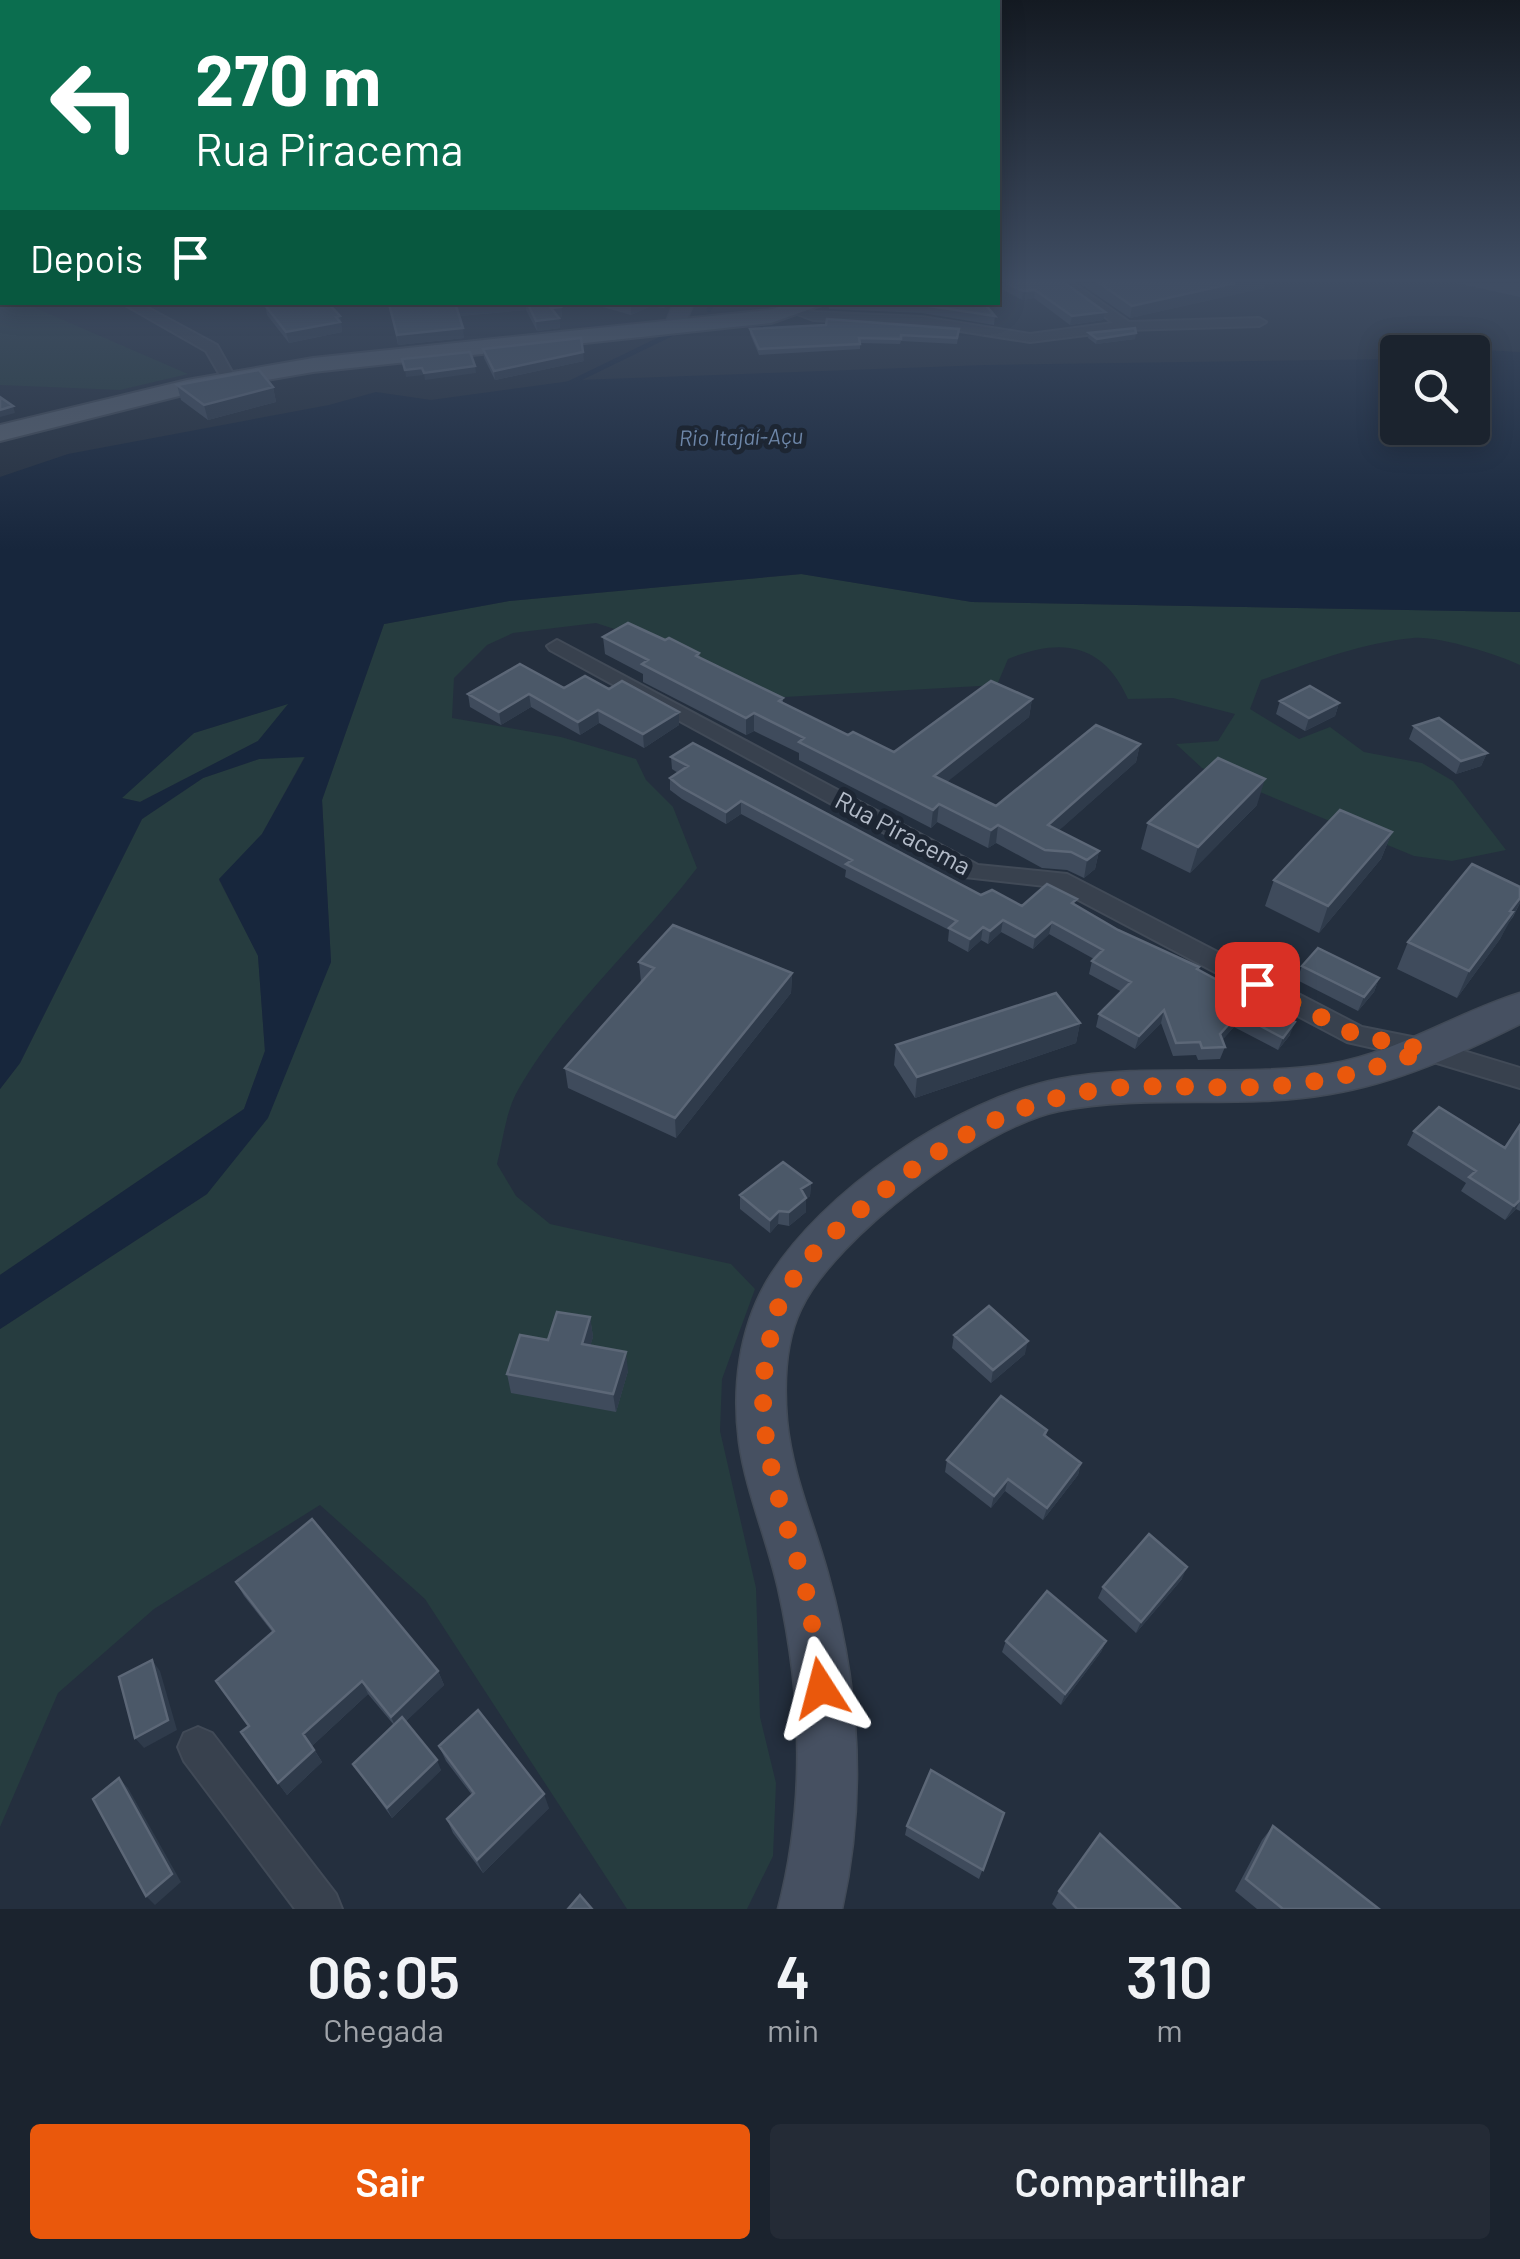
<!DOCTYPE html>
<html lang="pt">
<head>
<meta charset="utf-8">
<style>
	body { margin:0; font-family:Barlow,sans-serif; background:#242b36; color:#f1f3f6; height:100vh; display:flex; flex-direction:column; font-size:38px; white-space:nowrap }
	* { box-sizing:border-box; margin:0 }
	p { font-size:32px; color:#a0a4aa }
	.icon { flex:none; width:55px; height:55px; fill:none; stroke:currentColor; stroke-width:2; stroke-linecap:round; stroke-linejoin:round }
	.map { position:relative; height:1909px; overflow:hidden }
	.drawer { display:flex; flex-direction:column; background:#1b232e; flex:1 }
	.drawer>* { flex:none }
	.banner { position:absolute; left:0px; top:0px; width:1000px; height:305px; box-shadow:0 5px 25px #0003,0 0 0 2px #39404a; background:#0b6e4f; color:#fff; overflow:hidden }
	.fabs { position:absolute; left:1380px; top:335px; display:grid; gap:20px }
	.fabs a { display:grid; place-items:center; width:110px; height:110px; border-radius:10px; background:#1b232e; box-shadow:0 5px 25px #0003,0 0 0 2px #39404a; font-size:50px }
	.pin { position:absolute; display:grid; place-items:center; width:85px; height:85px; color:#fff; margin:-42px; border-radius:20px; box-shadow:0 5px 15px #0006 }
	.me { position:absolute; width:110px; margin:-55px; rotate:351deg; stroke-linejoin:round; filter:drop-shadow(0 0 8px #0008) }
	.turn { display:flex; align-items:center; gap:35px; height:210px; padding:0 30px; font-size:45px }
	.turn .icon { width:130px; height:130px; stroke-width:2.5 }
	.turn b { display:block; font-size:70px; line-height:85px }
	.then { display:flex; align-items:center; height:95px; padding:0 30px; background:#0003; gap:20px; font-size:38px }
	.eta { display:flex; justify-content:space-evenly; align-items:center; height:170px; text-align:center }
	.eta b { font-size:60px; font-weight:600; line-height:70px }
	.primary-button { display:flex; gap:20px; margin-top:auto; padding:20px 30px }
	.primary-button a { flex:1; height:115px; border-radius:10px; background:#ea580c; color:#fff; font-size:40px; font-weight:600; line-height:115px; text-align:center }
	.primary-button a+a { background:#242b36; color:#f1f3f6 }
	.map>svg:first-child { display:block }
	.green { fill:#263c3f }
	.water { fill:#17263c; fill-rule:evenodd }
	.lines { fill:none; stroke-linecap:round; stroke-linejoin:round }
	.stream { stroke:#17263c; stroke-width:5 }
	.street-casing { stroke:#414a57; stroke-width:4 }
	.secondary-casing { stroke:#414a57; stroke-width:3 }
	.primary-casing { stroke:#414a57; stroke-width:4 }
	.street { fill:#38414e; fill-rule:evenodd }
	.secondary { fill:#465061; fill-rule:evenodd }
	.primary { fill:#56606e; fill-rule:evenodd }
	.wall { fill:#3f4b5c }
	.shaded-wall { fill:#2f3b4b }
	.building { fill:#4b5868; stroke:#5c6777; stroke-width:2.5 }
	.route { stroke:#ea580c; stroke-width:18; stroke-dasharray:0 32.4 }
	.labels { text-anchor:middle; stroke-width:10; stroke-linejoin:round; paint-order:stroke }
	.far-water-label { font-size:22px; font-style:italic; fill:#6d86a8; stroke:#1d2633 }
	.street-label { font-size:25px; fill:#b4bcc9; stroke:#1d2633 }
</style>
</head>
<body>
<div class="map">
<svg width="1520" height="1909" viewBox="0 0 1520 1909">
	<rect width="100%" height="100%" fill="#242f3e"/>
	<path class="green" d="M0,291L2,302L24,303L188,374L120,390L0,385Z
		M802,574L972,602L1520,612V665C1496,654 1439,636 1413,638C1361,643 1310,663 1261,680L1250,709L1299,739L1330,727L1364,752L1422,763L1453,781L1506,850L1452,861L1414,856L1202,768L1176,744L1218,741L1235,714L1173,698L1128,699C1103,643 1061,637 1008,659L997,685L767,698L639,637L596,623L513,633L487,645L454,678L452,718L561,737L636,759L646,780L673,807L697,868C640,943 565,1008 518,1090C506,1110 503,1141 497,1164L516,1196L550,1224L731,1264L755,1289L722,1379L720,1431L756,1588L760,1717L776,1783L773,1856L747,1909H627L425,1599L320,1505L154,1609L58,1693L0,1827V1329L207,1194L331,962L322,800L384,624L509,601Z
		M290,703L258,741L140,802L121,798L194,733Z
		M305,756L262,834L219,880L258,955L265,1051L244,1109L0,1275V1089L20,1063L142,819L203,778L259,759Z"/>
	<path class="water" d="M1484,350L1520,352V612L972,602L801,574L509,601L384,624L322,800L331,962L268,1118L207,1194L0,1329V1275L244,1109L265,1051L258,956L219,879L262,834L305,757L259,759L203,778L142,819L20,1063L0,1089V477L68,454L329,405L376,392L431,400L578,380L986,365L1397,359L1398,428H1472V352H1460ZM288,704L258,741L140,802L122,798L194,733Z"/>
	<g class="lines">
		<path class="stream" d="M709,310L713,302
			M568,384L671,334"/>
		<defs>
			<path id="street" d="M1059,283H1073L1129,322L1259,318L1266,322L1259,326L1126,330L1030,342L922,325L813,320L789,311L796,307L814,312L922,317L1030,334L1113,323Z
				M120,302H137L217,345L236,379L224,382L206,351Z
				M557,640L978,865L1067,874L1362,1027L1427,1040L1520,1068V1088L1427,1060L1347,1042L1054,887L965,877L550,650L547,646Z
				M198,1727L212,1733L336,1894L342,1909H295L184,1761L178,1747L184,1733Z"/>
			<path id="secondary" d="M674,302H694L684,327L674,333L664,327Z
				M1520,993V1024C1460,1054 1397,1083 1330,1094C1240,1110 1148,1093 1059,1111C981,1127 835,1237 801,1309C785,1342 784,1386 787,1421C792,1474 814,1523 828,1574C859,1684 867,1797 842,1909H778C806,1802 802,1695 778,1588C767,1539 746,1492 739,1442C732,1388 739,1329 767,1281C820,1192 957,1099 1059,1079C1148,1062 1240,1078 1330,1064C1399,1052 1455,1013 1520,993Z"/>
			<path id="primary" d="M795,302H830L771,323L313,372L187,394L0,441V425L187,380L313,358L769,310Z"/>
		</defs>
		<use href="#street" class="street-casing"/>
		<use href="#secondary" class="secondary-casing"/>
		<use href="#primary" class="primary-casing"/>
		<use href="#street" class="street"/>
		<use href="#secondary" class="secondary"/>
		<use href="#primary" class="primary"/>
	</g>
	<path class="wall" d="M998,283H1065L1103,320L1070,325L1034,298L1022,300L998,287Z
		M1079,283H1274L1265,285L1264,288L1130,318Z
		M1457,283H1520V297Z
		M393,302H559L561,307L562,317L559,318L560,328L537,331L526,310L459,316L464,338L398,345L389,304H394Z
		M585,302H669L664,308L651,306L631,315Z
		M829,302H983L995,316L994,325L922,313L829,309Z
		M265,305L340,316L342,332L289,343L267,315Z
		M750,329H959L957,344L901,341L900,344L860,343V349L759,355L750,334Z
		M1089,333L1135,339L1096,344L1088,338Z
		M483,349L584,361L495,380L484,358Z
		M177,385L273,387L276,402L208,420L181,400Z
		M603,637L665,640L699,653L700,658L783,698V703L848,735L894,752L1032,699L1029,717L946,782L996,806L1140,744L1136,762L1059,830L1099,851L1095,869L1084,878L1067,870L1042,868L996,843L988,848L937,822L931,828L799,760V753L754,731L746,735L643,682V674L605,654Z
		M564,688L609,689L679,712V725L644,748L599,723L580,735L531,707L501,725L470,707L468,694Z
		M1280,701L1339,703L1335,716L1305,731L1276,714Z
		M1414,726L1487,753L1481,766L1456,774L1409,739Z
		M671,757L981,895L1022,906L1075,905L1118,930L1198,970L1290,1035L1278,1050L1234,1027L1222,1040L1225,1047L1220,1059L1198,1060L1196,1055L1173,1056L1161,1023L1135,1049L1096,1027L1099,1014L1122,992L1089,974L1092,961L1094,959L1049,934L1033,949L1001,932L988,944L981,940L968,952L948,941L949,930L845,877L846,870L741,814L726,824L682,799L670,790V778L678,773L672,769Z
		M1257,805L1190,873L1141,849L1148,823Z
		M1392,832L1381,859L1319,933L1265,906L1274,880Z
		M1520,887V903L1513,917L1507,925L1500,939L1457,998L1397,969L1408,942Z
		M639,962L792,973L791,993L676,1138L568,1088L565,1068L641,982Z
		M1302,966L1379,978L1374,992L1358,1011L1297,980Z
		M1080,1023L1076,1043L915,1098L894,1065L896,1045Z
		M1520,1125V1211L1516,1209L1505,1220L1461,1191L1466,1183L1407,1145L1414,1131L1505,1148Z
		M811,1183L810,1196L806,1199V1212L789,1226L778,1224L770,1233L740,1209V1195Z
		M590,1317L593,1337L590,1346L628,1371L616,1412L511,1393L507,1374L548,1340Z
		M954,1335L1025,1354L991,1383L952,1348Z
		M1047,1430L1046,1437L1081,1463L1078,1475L1043,1520L1005,1491L991,1508L945,1472L947,1460Z
		M1182,1579L1136,1633L1098,1598L1103,1587Z
		M236,1582L438,1671L444,1685L406,1721L441,1770L392,1818L353,1764L394,1725L368,1694L312,1746L322,1762L287,1795L241,1732L248,1726L273,1633L244,1596Z
		M1006,1641H1106L1101,1652L1061,1705L1002,1652Z
		M439,1746L549,1808L483,1873L453,1833L447,1819L472,1795L446,1761Z
		M1004,1813L979,1879L905,1835L907,1826Z
		M1273,1826L1379,1909H1257L1235,1891L1262,1840Z
		M1059,1891L1180,1909H1057L1052,1904Z"/>
	<path class="shaded-wall" d="M1235,283H1274L1265,285L1264,288L1130,318L1132,306Z
		M1035,290L1034,298L1022,300L1023,291Z
		M498,302H526V310L458,316L456,306Z
		M637,302H651V306L631,315V305Z
		M561,307L562,317L552,318L551,308Z
		M1105,312L1103,320L1070,325L1072,316Z
		M340,316L342,332L289,343L286,332Z
		M559,318L560,328L537,331L536,321Z
		M463,328L464,338L398,345L397,335Z
		M1136,333L1135,339L1096,344L1097,339Z
		M583,352L584,361L495,380L494,371Z
		M475,366L476,373L425,380L424,373Z
		M422,368L423,375L406,377L405,370Z
		M273,387L276,402L208,420L204,405Z
		M13,406L15,413L0,417V410Z
		M529,694L531,707L501,725L499,712Z
		M1032,699L1029,717L932,794L934,776Z
		M1339,703L1335,716L1305,731L1309,718Z
		M598,710L599,723L580,735L578,722Z
		M679,712V725L644,748L643,734Z
		M754,713V731L746,735V718Z
		M1140,744L1136,762L1045,843L1048,825Z
		M1487,753L1481,766L1456,774L1461,761Z
		M1265,779L1257,805L1190,873L1198,847Z
		M741,801V814L726,824V812Z
		M939,804L937,822L931,828L933,810Z
		M998,825L996,843L988,848L991,830Z
		M1392,832L1381,859L1319,933L1328,906Z
		M1099,851L1095,869L1084,878L1087,860Z
		M1520,898V903L1500,939L1457,998L1469,971Z
		M1003,920L1001,932L988,944L990,931Z
		M1052,922L1049,934L1033,949L1035,937Z
		M983,927L981,940L968,952L970,939Z
		M792,973L791,993L676,1138L675,1118Z
		M1379,978L1374,992L1358,1011L1364,997Z
		M1164,1010L1161,1023L1135,1049L1139,1036Z
		M1238,1014L1234,1027L1216,1047L1220,1034Z
		M1295,1022L1290,1035L1278,1050L1283,1038Z
		M1080,1023L1076,1043L915,1098L917,1077Z
		M811,1183L810,1196L806,1199V1212L789,1226V1212L801,1189Z
		M1520,1200L1516,1209L1505,1220L1514,1206Z
		M779,1211L778,1224L770,1233V1220Z
		M590,1317L593,1337L585,1363L582,1344Z
		M1028,1341L1025,1354L991,1383L993,1370Z
		M626,1352L628,1371L616,1412L613,1394Z
		M1081,1463L1078,1475L1043,1520L1047,1508Z
		M1008,1479L1005,1491L991,1508L994,1496Z
		M1187,1567L1182,1579L1136,1633L1141,1622Z
		M1106,1641L1101,1652L1061,1705L1065,1694Z
		M152,1660L160,1671L177,1730L144,1748L135,1738Z
		M438,1671L444,1685L397,1730L391,1717Z
		M362,1681L368,1694L311,1747L303,1734Z
		M314,1750L322,1762L287,1795L278,1783Z
		M437,1760L441,1770L392,1818L387,1808Z
		M119,1778L128,1788L181,1882L155,1905L146,1896Z
		M544,1794L549,1808L483,1873L477,1860Z"/>
	<path class="building" d="M1006,283H1065L1105,312L1072,316L1035,290L1023,291Z
		M1099,283H1235L1132,306Z
		M277,302H327L340,316L336,317L340,322L286,332L265,305Z
		M394,302H498L456,306L463,328L397,335L389,304H394Z
		M527,302H559L561,307L551,308L559,318L536,321Z
		M877,302H983L995,316L923,305Z
		M827,319L959,329L957,338L901,335V339L859,338L860,344L759,349L750,329L826,325Z
		M1135,328L1136,333L1097,339L1089,333Z
		M581,338L583,352L494,371L483,349Z
		M470,352L475,366L424,373L422,368L405,370L402,359Z
		M259,370L273,387L204,405L177,385Z
		M0,397L13,406L0,410Z
		M628,623L665,640L669,638L699,653L696,656L783,698L779,701L848,735L853,732L894,752L991,681L1032,699L934,776L996,806L1096,725L1140,744L1048,825L1099,851L1087,860L1071,852L1045,850L998,825L991,830L939,804L933,810L799,742L804,738L754,713L746,718L642,664L648,660L603,637Z
		M520,664L564,688L585,676L609,689L622,681L679,712L643,734L598,710L578,722L529,694L499,712L468,694Z
		M1310,686L1339,703L1309,718L1280,701Z
		M1439,718L1487,753L1461,761L1414,726Z
		M693,743L981,895L992,890L1022,906L1047,884L1077,899L1072,903L1118,930L1199,967L1197,969L1295,1022L1283,1038L1238,1014L1220,1034L1225,1047L1202,1048L1200,1042L1176,1043L1164,1010L1139,1036L1099,1014L1131,982L1092,961L1103,950L1052,922L1035,937L1003,920L990,931L983,927L970,939L949,928L957,921L846,864L852,860L741,801L726,812L681,787L670,778L688,766L671,757Z
		M1218,758L1265,779L1198,847L1148,823Z
		M1340,810L1392,832L1328,906L1274,880Z
		M1472,864L1520,887V898L1510,911L1513,912L1469,971L1408,942Z
		M673,925L792,973L675,1118L565,1068L654,968L639,962Z
		M1318,948L1379,978L1364,997L1302,966Z
		M1056,993L1080,1023L917,1077L896,1045Z
		M1439,1107L1505,1148L1520,1125V1200L1514,1206L1469,1177L1476,1171L1414,1131Z
		M783,1162L811,1183L801,1189L806,1198L789,1212L779,1211L770,1220L740,1195Z
		M989,1306L1028,1341L993,1370L954,1335Z
		M557,1312L590,1317L582,1344L626,1352L613,1394L507,1374L520,1335L548,1340Z
		M1001,1396L1047,1430L1044,1435L1081,1463L1047,1508L1008,1479L994,1496L947,1460Z
		M312,1519L438,1671L391,1717L362,1681L303,1734L314,1750L278,1783L241,1732L249,1726L216,1681L274,1631L236,1582Z
		M1149,1534L1187,1567L1141,1622L1103,1587Z
		M1047,1591L1106,1641L1065,1694L1006,1641Z
		M152,1660L168,1720L135,1738L119,1677Z
		M478,1710L544,1794L477,1860L447,1819L474,1793L439,1746Z
		M402,1717L437,1760L387,1808L353,1764Z
		M931,1770L1004,1813L983,1870L907,1826Z
		M119,1778L172,1874L146,1896L93,1799Z
		M1273,1826L1379,1909H1283L1246,1879Z
		M1100,1834L1180,1909H1077L1059,1891Z
		M580,1895L592,1909H568Z"/>
	<linearGradient id="sky" x2="0" y2="1"><stop stop-color="#141a22"/><stop offset="0.51" stop-color="#3f4d63"/><stop offset="1" stop-color="#3f4d63" stop-opacity="0"/></linearGradient>
	<rect width="1520" height="550" fill="url(#sky)"/>
	<g class="lines">
		<path class="route" d="M821,1688C815,1654 813,1617 804,1583C780,1500 747,1420 772,1332C775,1320 777,1307 783,1296C809,1248 852,1216 894,1183C962,1131 1027,1097 1113,1088C1170,1083 1229,1091 1287,1085C1336,1080 1381,1067 1426,1050L1356,1035L1257,984"/>
	</g>
	<g class="labels">
		<g class="far-water-label">
			<text transform="translate(741 437) rotate(-1)" y="8">Rio Itajaí-Açu</text>
		</g>
		<g class="street-label">
			<text transform="translate(903 833) rotate(28)" y="9">Rua Piracema</text>
		</g>
	</g>
</svg>
<div class="fabs">
<a><svg class="icon" aria-label="search" viewBox="0 0 24 24"><circle cx="10" cy="10" r="6"/><path d="M15 15l6 6"/></svg></a>
</div>
<div class="pin" style="left:1257px;top:984px;background:#d93025"><svg class="icon" aria-label="arrive" viewBox="0 0 24 24"><path d="M6 21V4h12l-3 4 3 4H6"/></svg></div>
<svg class="me" style="left:821px;top:1688px" viewBox="-20 -20 40 40"><path d="M0-17L14 15 0 8-14 15z" fill="#ea580c" stroke="#fff" stroke-width="4"/></svg>
<div class="banner">
<div class="turn"><svg class="icon" aria-label="left" viewBox="0 0 24 24"><path d="M17 20v-9H6M10 6l-5 5 5 5"/></svg><div><b>270 m</b>Rua Piracema</div></div>
<div class="then">Depois<svg class="icon" aria-label="arrive" viewBox="0 0 24 24"><path d="M6 21V4h12l-3 4 3 4H6"/></svg></div>
</div>
</div>
<section class="drawer">
<div class="eta">
<div><b>06:05</b><p>Chegada</p></div>
<div><b>4</b><p>min</p></div>
<div><b>310</b><p>m</p></div>
</div>
<div class="primary-button"><a>Sair</a><a>Compartilhar</a></div>
</section>
</body>
</html>
